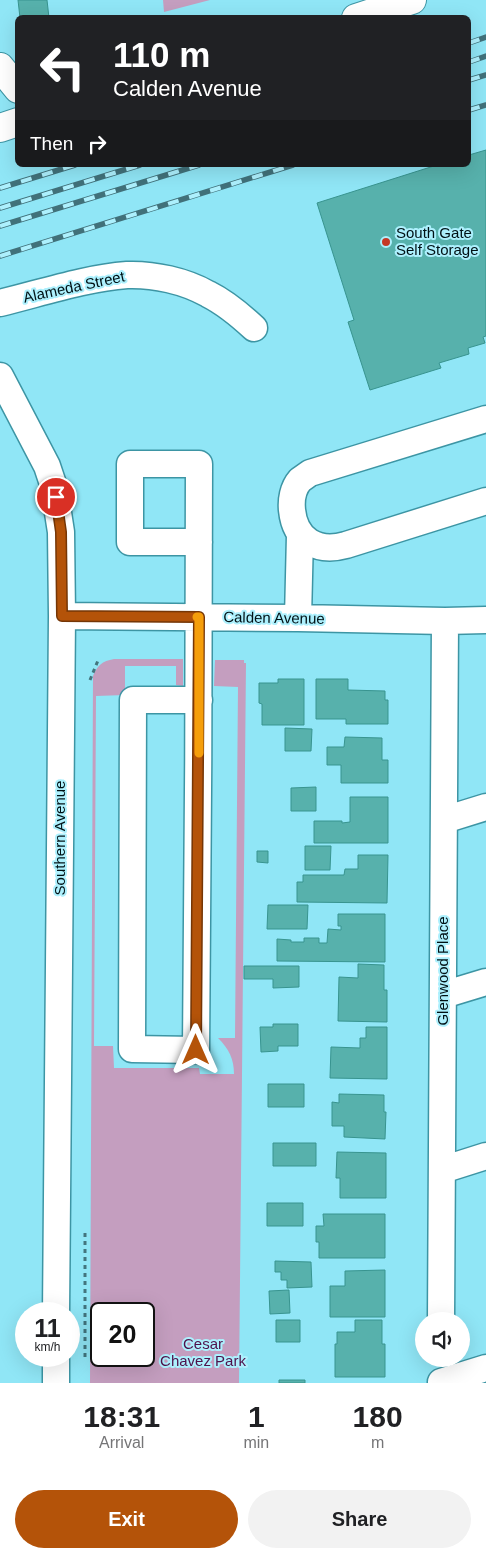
<!DOCTYPE html>
<html lang="en">
<head>
<meta charset="utf-8">
<style>
	body { margin:0; font-family:Arial,sans-serif; background:#f2f2f2; color:#202124; height:100vh; display:flex; flex-direction:column; font-size:19px; white-space:nowrap }
	* { box-sizing:border-box; margin:0 }
	p { font-size:16px; color:#757577 }
	.icon { flex:none; width:28px; height:28px; fill:none; stroke:currentColor; stroke-width:2; stroke-linecap:round; stroke-linejoin:round }
	.map { position:relative; height:1383px; overflow:hidden }
	.sheet { display:flex; flex-direction:column; background:#fff; flex:1 }
	.sheet>* { flex:none }
	.top-card { position:absolute; left:15px; top:15px; width:456px; height:152px; border-radius:8px; box-shadow:0 5px 20px #0002; background:#202124; color:#fff; overflow:hidden }
	.fabs { position:absolute; left:415px; top:1312px; display:grid; gap:10px }
	.fabs a { display:grid; place-items:center; width:55px; height:55px; border-radius:50%; background:#fff; box-shadow:0 5px 20px #0002; font-size:25px }
	.speed { position:absolute; left:15px; top:1302px; display:flex; gap:10px; font-size:25px; font-weight:700; text-align:center }
	.speed>* { display:grid; place-content:center; width:65px; height:65px; border-radius:50%; background:#fff; box-shadow:0 5px 20px #0002; line-height:1 }
	.speed small { font-size:12px; font-weight:400 }
	.speed .limit { border:2px solid #111; border-radius:8px; background:#fff; color:#111 }
	.pin { position:absolute; display:grid; place-items:center; width:42px; height:42px; color:#fff; margin:-21px; border:2px solid #fff; border-radius:50%; box-shadow:0 1px 5px #0007 }
	.me { position:absolute; width:55px; margin:-28px; rotate:0deg; stroke-linejoin:round; filter:drop-shadow(0 0 4px #0008) }
	.turn { display:flex; align-items:center; gap:18px; height:105px; padding:0 15px; font-size:22px }
	.turn .icon { width:65px; height:65px; stroke-width:2.5 }
	.turn b { display:block; font-size:35px; line-height:42px }
	.then { display:flex; align-items:center; height:48px; padding:0 15px; background:#0003; gap:10px; font-size:19px }
	.eta { display:flex; justify-content:space-evenly; align-items:center; height:85px; text-align:center }
	.eta b { font-size:30px; font-weight:700; line-height:35px }
	.action { display:flex; gap:10px; margin-top:auto; padding:10px 15px }
	.action a { flex:1; height:58px; border-radius:30px; background:#b45309; color:#fff; font-size:20px; font-weight:700; line-height:58px; text-align:center }
	.action a+a { background:#f2f2f2; color:#202124 }
	.map>svg:first-child { display:block }
	.green { fill:#c49ebf; fill-rule:evenodd }
	.building { fill:#57b1ac; stroke:#38948f }
	.lines { fill:none; stroke-linecap:round; stroke-linejoin:round }
	.minor-casing { stroke:#3d95a4; stroke-width:29 }
	.major-casing { stroke:#3d95a4; stroke-width:30 }
	.path { stroke:#43757e; stroke-width:3; stroke-dasharray:4 4; stroke-linecap:butt }
	.minor { stroke:#fff; stroke-width:26 }
	.major { stroke:#fff; stroke-width:28 }
	.rail-casing { stroke:#41717a; stroke-width:5.5 }
	.rail { stroke:#adf0fd; stroke-width:4; stroke-dasharray:11; stroke-linecap:butt }
	.route-casing { stroke:#753606; stroke-width:12 }
	.route { stroke:#b45309; stroke-width:9 }
	.slow { stroke:#f59e0b; stroke-width:9 }
	.poi-dot { fill:#c43825; stroke:#adf0fd; stroke-width:2 }
	.labels { text-anchor:middle; stroke-width:4; stroke-linejoin:round; paint-order:stroke }
	.poi-label { font-size:15px; fill:#001115; stroke:#adf0fd; text-anchor:start }
	.street-label { font-size:15px; fill:#001115; stroke:#adf0fd }
	.park-label { font-size:15px; fill:#4f124b; stroke:#adf0fd }
</style>
</head>
<body>
<div class="map">
<svg width="486" height="1383" viewBox="0 0 486 1383">
	<rect width="100%" height="100%" fill="#90e6f6"/>
	<path class="green" d="M163,0H210L164,12Z
		M114,659H183V686L176,685V666H125V695L96,696L94,1046H113L114,1068H199L200,1074H234C234,1059 229,1049 218,1038H235L238,687L214,686L215,660H244V663H246L239,1383H90L93,676C97,666 102,661 114,659ZM101,1314H144V1356H101Z"/>
	<path class="building" d="M18,0H47L49,18H20Z
		M486,150V336L483,337L485,343L468,348L469,354L439,363L441,368L370,390L348,322L354,320L317,203L437,165H469V155Z
		M278,679H304V725H262V704L259,703V683H278Z
		M316,679H348V690L385,691V700H388V724H346V719H316Z
		M285,728L312,729L311,751H285Z
		M345,737L382,738V760H388V783H341V765H327V747H344Z
		M316,787V811H291V788Z
		M350,797H388V843H314V821H342V823L350,822Z
		M305,846H331L330,870H305Z
		M257,851H268V863L257,862Z
		M358,855H388L387,903L297,902V882H303V875H344L345,869H358Z
		M268,905H308L307,929H267Z
		M338,914H385V962L277,961V939L291,940V942H304V938H319V943H327L328,929L341,930V926H338Z
		M358,964L384,965V990H387V1022L338,1021L339,977L358,978Z
		M244,966H299V987L273,988V979H244Z
		M273,1024H298V1046H278V1051L261,1052L260,1027H273Z
		M366,1027H387V1079L330,1078L331,1047L360,1048V1038H366Z
		M268,1084H304V1107H268Z
		M339,1094L384,1095V1112H386L385,1139L344,1137V1126H332V1102L339,1103Z
		M273,1143H316V1166H273Z
		M337,1152L386,1153V1198H340V1178H336Z
		M267,1203H303V1226H267Z
		M323,1214H385V1258H319V1242H316V1226H324Z
		M275,1261L311,1262L312,1287L287,1288V1280H281V1272H275Z
		M385,1270V1317H330V1286H345V1271Z
		M289,1290L290,1313L270,1314L269,1291Z
		M276,1320H300V1342H276Z
		M355,1320H382V1344H385V1377H335V1344H337V1332H355Z
		M279,1380H305V1383H279Z"/>
	<g class="lines">
		<defs>
			<path id="minor" d="M0,303C41,293 86,278 127,275C154,274 185,281 208,294C226,303 240,315 254,328
				M0,376L47,466L54,487L61,532L62,616L56,1314
				M486,419L310,473C307,475 303,478 300,480C293,488 291,500 292,510C295,540 317,553 346,545L486,501
				M62,616L298,618L445,621L486,620
				M298,618L300,535
				M199,700H133L132,1049L196,1050C198,855 199,659 199,464H130V542H199
				M444,820L486,807
				M443,995L486,982
				M442,1170L486,1156
				M441,1321L445,621
				M441,1382L486,1368
				M56,1383V1356"/>
			<path id="major" d="M356,18L412,0
				M0,67L18,89
				M0,128L18,122"/>
		</defs>
		<use href="#minor" class="minor-casing"/>
		<use href="#major" class="major-casing"/>
		<path class="path" d="M90,680L99,658
			M85,1357V1231"/>
		<use href="#minor" class="minor"/>
		<use href="#major" class="major"/>
		<defs>
			<path id="rail" d="M469,43L486,37
				M469,62L486,56
				M469,80L486,75
				M469,110L486,105
				M0,188L75,165
				M0,208L140,165
				M0,226L199,165
				M0,256L293,165"/>
		</defs>
		<use href="#rail" class="rail-casing"/>
		<use href="#rail" class="rail"/>
	</g>
	<g class="lines">
		<defs>
			<path id="route" d="M56,497L61,532L62,616L199,617L196,1050"/>
		</defs>
		<use href="#route" class="route-casing"/>
		<use href="#route" class="route"/>
		<path class="slow" d="M197,617H199V753"/>
	</g>
	<circle class="poi-dot" cx="386" cy="242" r="5"/>
	<g class="labels">
		<g class="poi-label">
			<text x="396" y="238">South Gate<tspan x="396" dy="17">Self Storage</tspan></text>
		</g>
		<g class="street-label">
			<text transform="translate(74 287) rotate(-12)" y="5">Alameda Street</text>
			<text transform="translate(274 618) rotate(1)" y="5">Calden Avenue</text>
			<text transform="translate(60 838) rotate(-90)" y="5">Southern Avenue</text>
			<text transform="translate(443 971) rotate(-90)" y="5">Glenwood Place</text>
		</g>
		<g class="park-label">
			<text x="203" y="1349">Cesar<tspan x="203" dy="17">Chavez Park</tspan></text>
		</g>
	</g>
</svg>
<div class="fabs">
<a><svg class="icon" aria-label="sound" viewBox="0 0 24 24"><path d="M4 9h4l5-4v14l-5-4H4zM17 9q2 3 0 6"/></svg></a>
</div>
<div class="speed"><div>11<small>km/h</small></div><div class="limit">20</div></div>
<div class="pin" style="left:56px;top:497px;background:#d93025"><svg class="icon" aria-label="arrive" viewBox="0 0 24 24"><path d="M6 21V4h12l-3 4 3 4H6"/></svg></div>
<svg class="me" style="left:196px;top:1050px" viewBox="-20 -20 40 40"><path d="M0-17L14 15 0 8-14 15z" fill="#b45309" stroke="#fff" stroke-width="4"/></svg>
<div class="top-card">
<div class="turn"><svg class="icon" aria-label="left" viewBox="0 0 24 24"><path d="M17 20v-9H6M10 6l-5 5 5 5"/></svg><div><b>110 m</b>Calden Avenue</div></div>
<div class="then">Then<svg class="icon" aria-label="right" viewBox="0 0 24 24"><path d="M7 20v-9h11M14 6l5 5-5 5"/></svg></div>
</div>
</div>
<section class="sheet">
<div class="eta">
<div><b>18:31</b><p>Arrival</p></div>
<div><b>1</b><p>min</p></div>
<div><b>180</b><p>m</p></div>
</div>
<div class="action"><a>Exit</a><a>Share</a></div>
</section>
</body>
</html>
